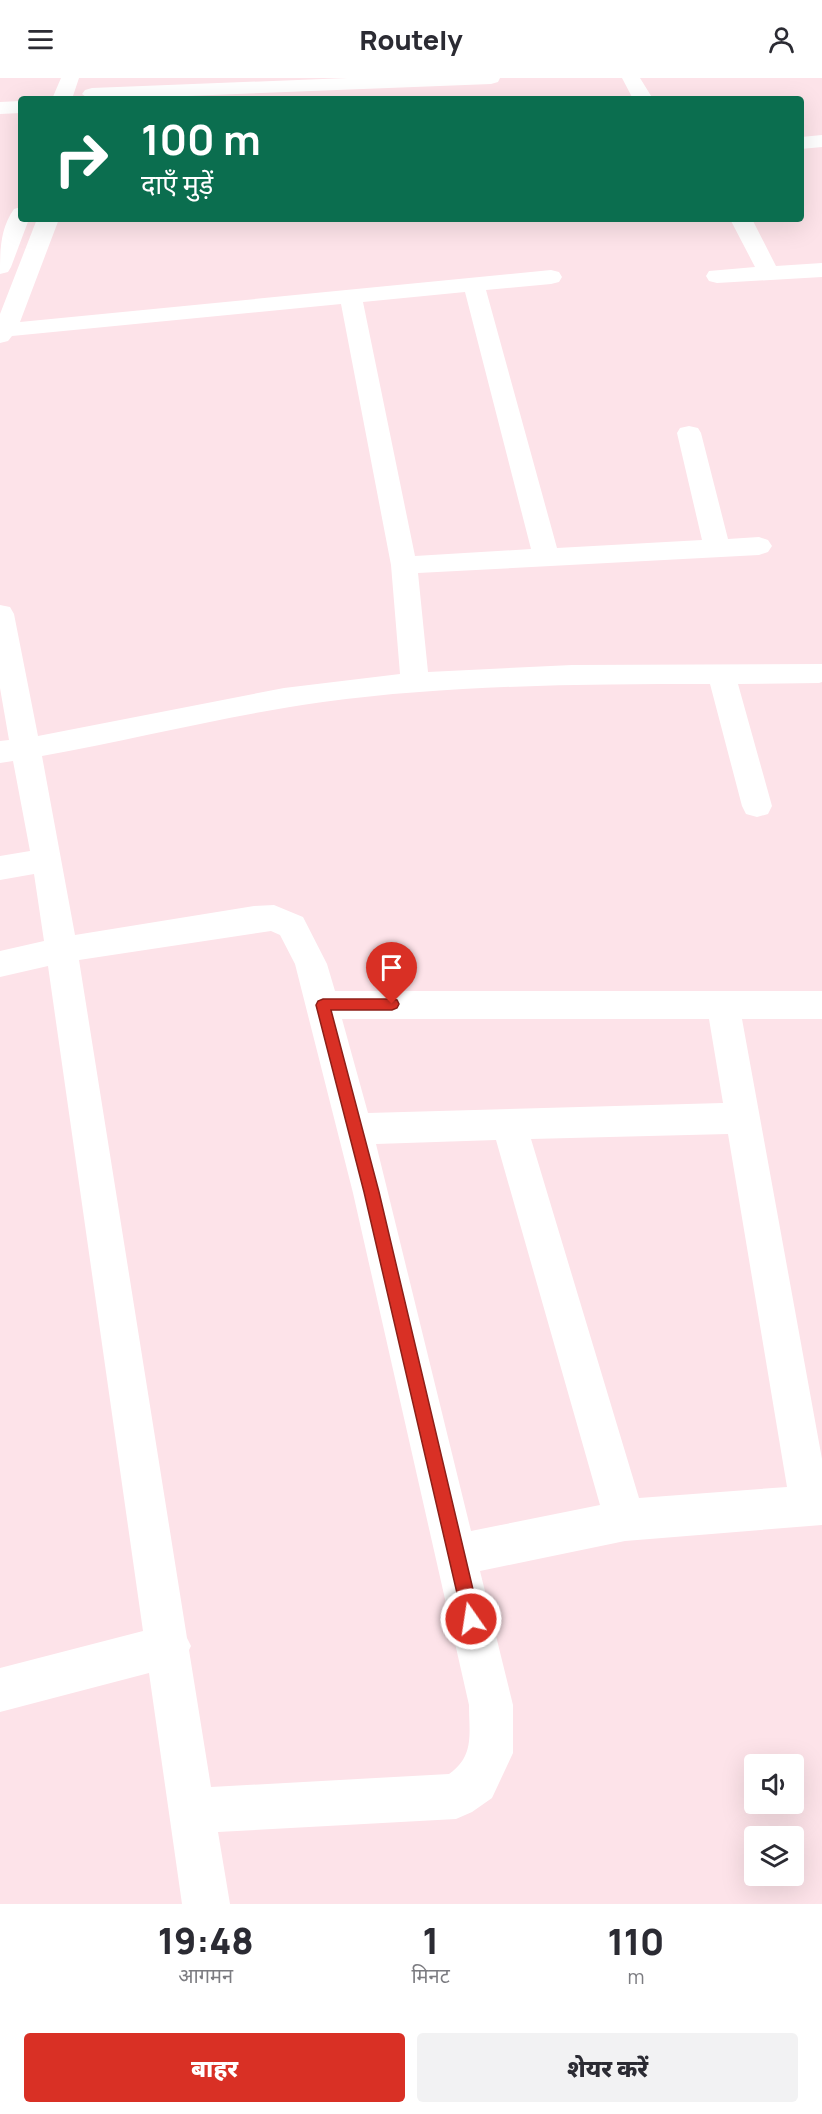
<!DOCTYPE html>
<html lang="hi">
<head>
<meta charset="utf-8">
<style>
	body { margin:0; font-family:Manrope,"Noto Sans Devanagari",sans-serif; background:#f2f2f3; color:#2b2b33; height:100vh; display:flex; flex-direction:column; font-size:22px; white-space:nowrap }
	* { box-sizing:border-box; margin:0 }
	p { font-size:20px; color:#7c7c81 }
	.icon { flex:none; width:33px; height:33px; fill:none; stroke:currentColor; stroke-width:2; stroke-linecap:round; stroke-linejoin:round }
	.map { position:relative; height:1826px; overflow:hidden }
	.side { display:flex; flex-direction:column; background:#fff; flex:1 }
	.side>* { flex:none }
	.hud { position:absolute; left:18px; top:18px; width:786px; height:126px; border-radius:6px; box-shadow:0 6px 24px #0002; background:#0b6e4f; color:#fff; overflow:hidden }
	.fabs { position:absolute; left:744px; top:1676px; display:grid; gap:12px }
	.fabs a { display:grid; place-items:center; width:60px; height:60px; border-radius:6px; background:#fff; box-shadow:0 6px 24px #0002; font-size:30px }
	.pin { position:absolute; display:grid; place-items:center; width:51px; height:51px; color:#fff; margin:-62px -26px; border-radius:50% 50% 50% 0; rotate:-45deg; box-shadow:0 0 6px #0007 }
	.pin .icon { rotate:45deg }
	.me { position:absolute; width:66px; margin:-33px; rotate:347deg; stroke-linejoin:round; filter:drop-shadow(0 0 4px #0008) }
	.turn { display:flex; align-items:center; gap:21px; height:126px; padding:0 24px; font-size:27px }
	.turn .icon { width:78px; height:78px; stroke-width:2.5 }
	.turn b { display:block; font-size:42px; line-height:51px }
	.eta { display:flex; justify-content:space-evenly; align-items:center; height:102px; text-align:center }
	.eta b { font-size:36px; font-weight:800; line-height:42px }
	.action { display:flex; gap:12px; margin-top:auto; padding:12px 24px }
	.action a { flex:1; height:69px; border-radius:6px; background:#d93025; color:#fff; font-size:24px; font-weight:800; line-height:69px; text-align:center }
	.action a+a { background:#f2f2f3; color:#2b2b33 }
	header { display:flex; justify-content:space-between; align-items:center; height:78px; padding:0 24px; background:#fff; font-size:27px; font-weight:800 }
	.map>svg:first-child { display:block }
	.lines { fill:none; stroke-linecap:round; stroke-linejoin:round }
	.minor { fill:#fff; fill-rule:evenodd }
	.route { fill:#d93025; stroke:#8d1f18; stroke-width:1.5 }
</style>
</head>
<body>
<header><svg class="icon" aria-label="menu" viewBox="0 0 24 24"><path d="M4 6h16M4 12h16M4 18h16"/></svg>Routely<svg class="icon" aria-label="person" viewBox="0 0 24 24"><circle cx="12" cy="8" r="4"/><path d="M4 21q1-7 8-7t8 7"/></svg></header>
<div class="map">
<svg width="822" height="1826" viewBox="0 0 822 1826">
	<rect width="100%" height="100%" fill="#fde3e9"/>
	<g class="lines">
		<path class="minor" d="M61,0H79L72,21H52Z
			M348,0H500L498,4L491,6L111,21H89L82,16L85,12L92,10Z
			M622,0H640L653,21H633Z
			M21,23V35L0,36V24Z
			M822,57V69L801,71V59Z
			M21,129V141H29L11,189L8,194L0,196C0,172 0,151 14,131Z
			M37,141H59L20,244L551,192L559,194L562,199L559,204L551,206L486,212L557,470L702,462L677,355L680,350L689,348L698,350L701,355L728,461L759,459L768,462L772,468L768,474L759,477L418,495L428,594L572,587L822,586V604L819,605L738,606L772,728L768,736L757,739L746,736L742,728L710,606C581,606 451,607 323,624C229,637 136,661 42,678L75,857L254,828L274,827L303,839L327,886L335,913H822V941H742L822,1381V1447L625,1463L480,1493L513,1627V1675L492,1720L472,1734L456,1741L218,1754L230,1826H182L149,1595L0,1634V1590L143,1553L48,888L0,899V873L44,863L34,796L0,802V778L30,773L13,683L0,685V663L9,662L0,610V527L10,529L14,536L38,658L284,610L400,596L391,487L341,226L12,258L8,263L0,265V236ZM465,214L531,471L415,478L363,224ZM271,853L280,857L295,886L353,1115L469,1627C469,1655 475,1678 449,1696L211,1709L189,1572L191,1568L187,1560L79,882ZM342,941H709L723,1025L368,1035ZM728,1056L787,1409L639,1420L531,1061ZM496,1062L600,1427L471,1453L376,1066Z
			M730,141H752L776,188L822,185V199L717,205L709,203L706,198L709,193L755,189Z"/>
	</g>
	<path class="route" d="M323,921H392L397,922L399,926L397,930L392,932H331L379,1114L480,1541L478,1547L471,1550L465,1547L463,1541L364,1114L316,927L318,923Z"/>
</svg>
<div class="fabs">
<a><svg class="icon" aria-label="sound" viewBox="0 0 24 24"><path d="M4 9h4l5-4v14l-5-4H4zM17 9q2 3 0 6"/></svg></a>
<a><svg class="icon" aria-label="layers" viewBox="0 0 24 24"><path d="M12 4l9 5-9 5-9-5zM3 14l9 5 9-5"/></svg></a>
</div>
<div class="pin" style="left:392px;top:926px;background:#d93025"><svg class="icon" aria-label="arrive" viewBox="0 0 24 24"><path d="M6 21V4h12l-3 4 3 4H6"/></svg></div>
<svg class="me" style="left:471px;top:1541px" viewBox="-20 -20 40 40"><circle r="17" fill="#d93025" stroke="#fff" stroke-width="3"/><path d="M0-11L8 9 0 5-8 9z" fill="#fff"/></svg>
<div class="hud">
<div class="turn"><svg class="icon" aria-label="right" viewBox="0 0 24 24"><path d="M7 20v-9h11M14 6l5 5-5 5"/></svg><div><b>100 m</b>दाएँ मुड़ें</div></div>
</div>
</div>
<section class="side">
<div class="eta">
<div><b>19:48</b><p>आगमन</p></div>
<div><b>1</b><p>मिनट</p></div>
<div><b>110</b><p>m</p></div>
</div>
<div class="action"><a>बाहर</a><a>शेयर करें</a></div>
</section>
</body>
</html>
